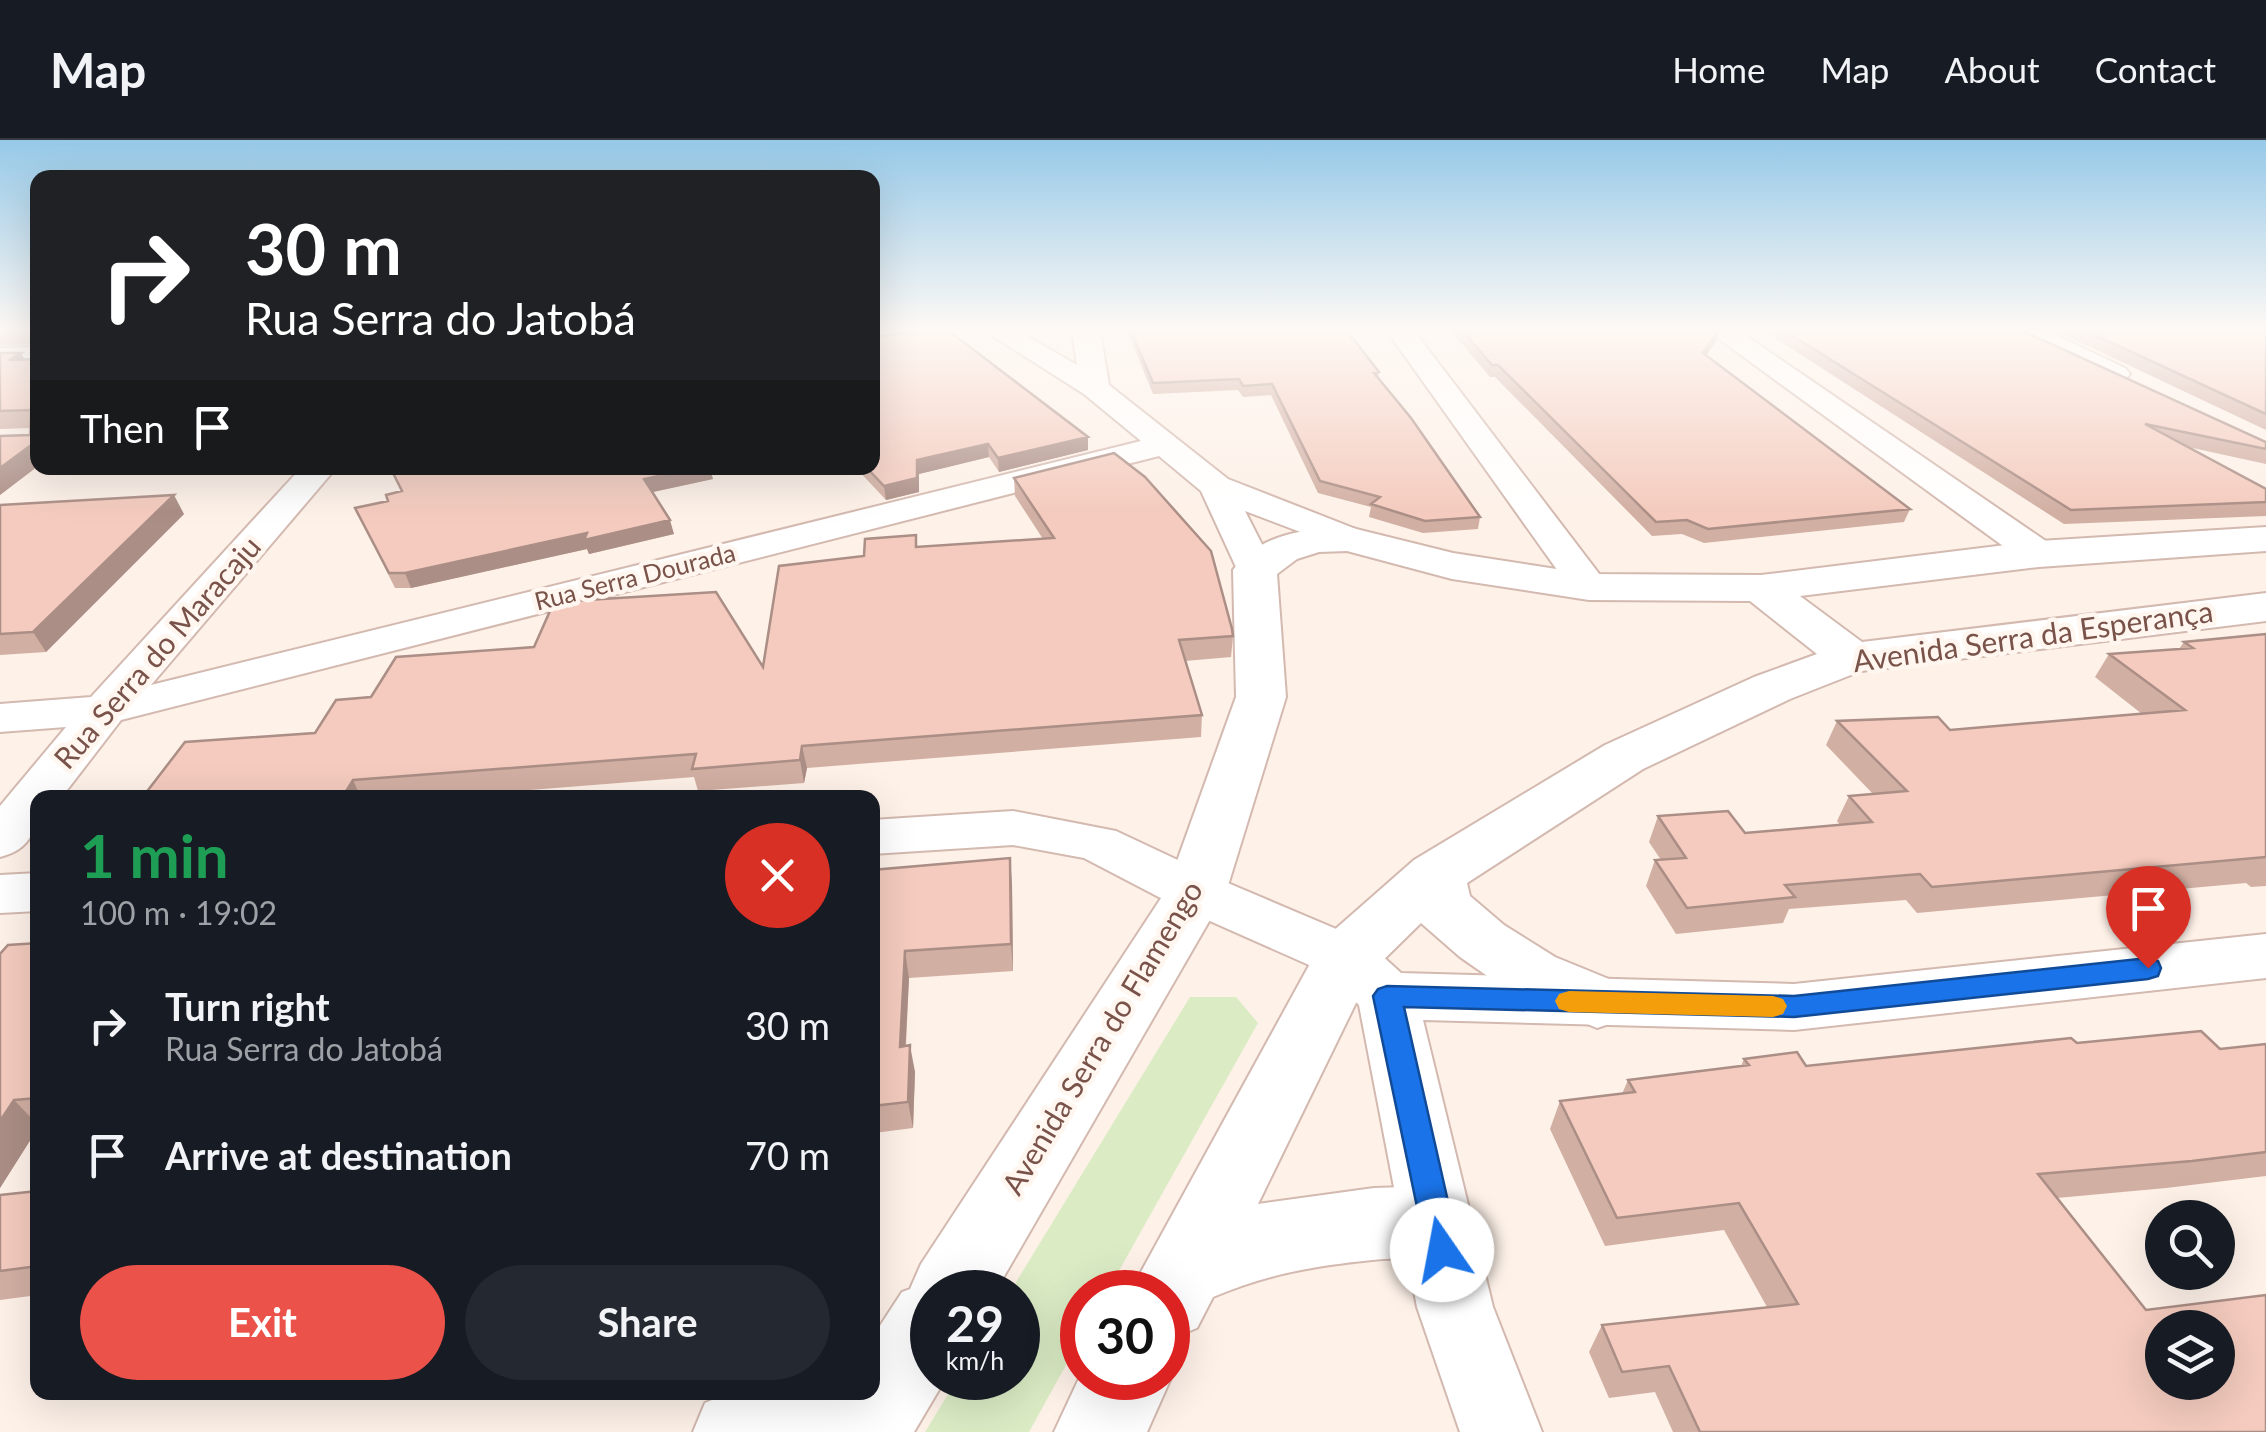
<!DOCTYPE html>
<html lang="en">
<head>
<meta charset="utf-8">
<style>
	body { margin:0; font-family:Lato,sans-serif; background:#242831; color:#f1f3f6; height:100vh; display:flex; flex-direction:column; font-size:38px; white-space:nowrap }
	* { box-sizing:border-box; margin:0 }
	p { font-size:32px; color:#9ea1a6 }
	.icon { flex:none; width:55px; height:55px; fill:none; stroke:currentColor; stroke-width:2; stroke-linecap:round; stroke-linejoin:round }
	.map { position:relative; flex:1; overflow:hidden }
	.sheet { position:absolute; left:30px; top:650px; width:850px; height:610px; display:flex; flex-direction:column; background:#171b24; border-radius:20px; box-shadow:0 10px 40px #0002 }
	.sheet>* { flex:none }
	.hud { position:absolute; left:30px; top:30px; width:850px; height:305px; border-radius:20px; box-shadow:0 10px 40px #0002; background:#202124; color:#fff; overflow:hidden }
	.fabs { position:absolute; left:2145px; top:1060px; display:grid; gap:20px }
	.fabs a { display:grid; place-items:center; width:90px; height:90px; border-radius:50%; background:#171b24; box-shadow:0 10px 40px #0002; font-size:50px }
	.speed { position:absolute; left:910px; top:1130px; display:flex; gap:20px; font-size:50px; font-weight:700; text-align:center }
	.speed>* { display:grid; place-content:center; width:130px; height:130px; border-radius:50%; background:#171b24; box-shadow:0 10px 40px #0002; line-height:1 }
	.speed small { font-size:25px; font-weight:400 }
	.speed .limit { border:15px solid #d22; background:#fff; color:#111 }
	.pin { position:absolute; display:grid; place-items:center; width:85px; height:85px; color:#fff; margin:-102px -42px; border-radius:50% 50% 50% 0; rotate:-45deg; box-shadow:0 0 10px #0007 }
	.pin .icon { rotate:45deg }
	.me { position:absolute; width:110px; margin:-55px; rotate:348deg; stroke-linejoin:round; filter:drop-shadow(0 0 8px #0008) }
	.turn { display:flex; align-items:center; gap:35px; height:210px; padding:0 50px; font-size:45px }
	.turn .icon { width:130px; height:130px; stroke-width:2.5 }
	.turn b { display:block; font-size:70px; line-height:85px }
	.then { display:flex; align-items:center; height:95px; padding:0 50px; background:#0003; gap:20px; font-size:38px }
	.round { display:grid; place-items:center; flex:none; width:105px; height:105px; border-radius:52px; background:#242831 }
	.head { display:flex; align-items:center; justify-content:space-between; height:170px; padding:0 50px }
	h1 { font-size:60px; font-weight:700; line-height:75px; color:#1e9e55 }
	.cta { display:flex; gap:20px; margin-top:auto; padding:20px 50px }
	.cta a { flex:1; height:115px; border-radius:60px; background:#eb5249; color:#fff; font-size:40px; font-weight:700; line-height:115px; text-align:center }
	.cta a+a { background:#242831; color:#f1f3f6 }
	ul { padding:0; list-style:none }
	li { display:flex; align-items:center; gap:30px; height:130px; padding:0 50px }
	li div { flex:1 }
	li b { display:block; font-size:38px }
	li em { font-style:normal }
	header { display:flex; align-items:center; gap:60px; box-sizing:border-box; height:140px; padding:0 50px; background:#171b24; border-bottom:2px solid #363941 }
	header strong { font-size:48px }
	nav { display:flex; gap:55px; margin-inline-start:auto; font-size:35px }
	.map>svg:first-child { display:block }
	.green { fill:#dbecc5 }
	.lines { fill:none; stroke-linecap:round; stroke-linejoin:round }
	.minor-casing { stroke:#d3b9af; stroke-width:4 }
	.tertiary-casing { stroke:#d3b9af; stroke-width:4 }
	.minor { fill:#fff; fill-rule:evenodd }
	.tertiary { fill:#fff; fill-rule:evenodd }
	.wall { fill:#d2afa3 }
	.shaded-wall { fill:#ab8e85 }
	.building { fill:#f4cbbe; stroke:#ab8e85; stroke-width:2.5; fill-rule:evenodd }
	.route { fill:#1a73e8; stroke:#114b97; stroke-width:2.5 }
	.slow { fill:#f59e0b }
	.labels { text-anchor:middle; stroke-width:9; stroke-linejoin:round; paint-order:stroke }
	.far-street-label { font-size:25px; fill:#79534a; stroke:#fff6ef }
	.street-label { font-size:30px; fill:#79534a; stroke:#fff6ef }
</style>
</head>
<body>
<header>
<strong>Map</strong>
<nav><a>Home</a><a>Map</a><a>About</a><a>Contact</a></nav>
</header>
<div class="map">
<svg width="2266" height="1292" viewBox="0 0 2266 1292">
	<rect width="100%" height="100%" fill="#fdf1e8"/>
	<path class="green" d="M1190,857H1236L1258,883L1107,1152H1082V1196L1029,1292H925L958,1238H1018V1152H1010Z"/>
	<g class="lines">
		<defs>
			<path id="minor" d="M985,191H1018L1077,225L1072,191H1100L1109,245L1228,339L1361,391L1367,399L1361,407L1348,410L1245,371L1275,430L1269,438L1255,442L1241,438L1201,351L1159,316L121,580L61,658H38C38,688 32,709 0,717V666L66,587L0,592V564L91,557L301,328H336L151,545L1141,301L1084,254Z
				M1387,191H1414L1603,439L1609,447L1603,455L1589,459L1575,455Z
				M1708,191H1739L2053,406L2058,414L2053,422L2039,426L2025,422Z
				M2012,191H2047L2125,228L2130,234L2125,240H2105L2015,197Z
				M38,207V225L0,226V208Z
				M1013,671L1116,691L1216,738L1367,802L1401,833L1794,844L2266,794V838L1794,890L1423,880L1493,1167L1542,1292H1460L1417,1167L1359,865L1325,832L1176,766L1084,718L1013,705L872,714V680Z
				M38,733V771L0,773V735Z
				M872,1239L901,1251L913,1280L908,1292H693L705,1263L730,1252H872Z"/>
			<path id="tertiary" d="M1348,387L1453,413L1589,434L1761,435L2039,401L2266,387V411L2039,427L1800,456L1862,502L2266,453V481L1861,531L1790,559L1643,629L1467,743L1470,756L1504,785L1555,817L1621,844L1630,862L1621,880L1597,888L1509,851L1460,817L1421,783L1371,832L1258,1064L1374,1048L1436,1046L1464,1057L1476,1082L1464,1107C1433,1119 1405,1117 1372,1120C1313,1126 1268,1134 1213,1157L1197,1188L1168,1200V1152H1130L1323,800L1414,720L1605,605L1754,537L1817,514L1750,461L1589,460L1452,439L1347,411L1319,412L1297,419L1277,434L1286,557L1226,752L995,1152H932V1238H946L914,1292H819L837,1252H872V1198L902,1152L910,1149L921,1124L1167,749L1236,557L1233,430C1258,394 1308,388 1348,387Z
				M1168,1230L1171,1238L1147,1292H1054L1082,1232V1238H1168Z"/>
		</defs>
		<use href="#minor" class="minor-casing"/>
		<use href="#tertiary" class="tertiary-casing"/>
		<use href="#minor" class="minor"/>
		<use href="#tertiary" class="tertiary"/>
	</g>
	<path class="wall" d="M0,191H38L33,204L0,205Z
		M1127,191H1347L1379,232L1378,238L1480,377L1478,389L1423,393L1369,377L1371,367L1318,353L1271,255L1243,257L1238,250L1153,254Z
		M1451,191H1719L1716,201L1706,216L1910,369L1904,382L1704,403L1682,394L1652,396L1495,237H1490Z
		M1764,191H2023L2266,302V324L2188,307L2266,349V376L2064,384Z
		M2056,191H2266V290Z
		M872,198L1088,310L999,332L989,317L919,334V352L886,360L856,328H872Z
		M0,213L24,219L38,326L0,355V296L30,295V288L0,289Z
		M1014,338L1233,496L1231,517L1185,521L1202,575L1201,597L807,628L804,643L698,651L694,637L430,658H142L315,593L763,527L864,416L916,395L917,407L1043,399L1015,356Z
		M713,339L653,352L674,394L589,414L587,409L411,448H395L355,368Z
		M0,365L184,374L46,512L0,515Z
		M2266,494V746L2251,747L2246,743L1917,773L1906,760L1789,769L1783,783L1676,794L1646,746L1655,720H1661L1649,702L1658,676L1745,693L1840,685L1837,681L1849,656L1873,654L1826,605L1837,581L1950,590L2142,574L2095,537L2109,514L2179,509L2184,502Z
		M872,730L1012,744L1013,831L909,838L906,906L915,932L913,988L874,993L872,1029Z
		M38,803V988L0,1048V814Z
		M2077,903L2220,909L2266,904V1036L2166,1048L2057,1058L2146,1170L2266,1292H1673L1655,1252L1609,1258L1589,1212L1602,1185L1767,1167L1724,1090L1605,1106L1550,989L1560,961L1622,954L1628,940L1741,926L1744,919L1806,926Z
		M38,1051V1155L0,1160V1055Z"/>
	<path class="shaded-wall" d="M1719,191L1716,201L1699,225L1703,213Z
		M21,213L30,229L9,220Z
		M1088,297V310L999,332L998,318Z
		M38,300V326L0,355V328Z
		M988,304L989,317L919,334V352L886,360L884,346L917,320Z
		M697,328H710L713,339L648,353L644,339Z
		M174,355L184,374L46,512L33,492Z
		M670,380L674,394L589,414L587,409L411,448L405,433L587,393Z
		M802,606L807,628L804,643L800,620Z
		M353,640L361,658H342Z
		M1010,718L1012,744L1013,831L1011,804Z
		M905,811L909,838L904,933L900,907Z
		M910,905L915,932L913,988L908,962Z
		M14,960L38,985V988L0,1048V981Z"/>
	<path class="building" d="M33,191H38V203L33,206Z
		M910,191H949L1088,297L998,318L988,304L917,320V338L884,346L867,328H872V198Z
		M1131,191H1347L1379,232L1374,233L1411,278L1480,377L1425,381L1371,364L1380,357L1320,341L1272,244L1243,246L1239,239L1153,243Z
		M1463,191H1718L1703,213L1910,369L1708,389L1687,380L1656,382L1498,225H1492Z
		M1785,191H2023L2266,302V309L2145,284L2266,349V362L2071,370Z
		M2086,191H2266V274Z
		M0,213H21L9,220L38,219V300L0,328V296L30,295L31,270L0,271Z
		M1114,313L1145,337L1211,411L1232,489L1233,496L1179,500L1202,575L802,606L800,620L692,629L696,614L353,640L342,658H233L234,656L142,658L185,602L315,593L336,560L371,557L396,517L534,507L554,462L716,452L763,527L779,426L864,416L865,399L916,395V407L1054,398L1014,338Z
		M412,328H697L644,339L670,380L584,400L587,393L405,433H389L355,368L388,361L386,355L402,351L393,333Z
		M174,355L33,492L0,494V365Z
		M2266,494V717L1932,747L1920,734L1785,745L1795,757L1687,768L1655,720L1686,718L1658,676L1728,671L1745,693L1872,682L1849,656L1907,651L1837,581L1938,577L1950,590L2185,570L2109,514L2193,508L2184,502Z
		M1010,718L1011,804L905,811L900,907L910,905L908,962L872,966V730Z
		M38,803V958L14,960L0,981V814L8,805Z
		M2201,891L2220,909L2266,904V1012L2192,1021L2038,1034L2146,1170L2266,1155V1292H1700L1669,1226L1622,1232L1602,1185L1798,1164L1739,1063L1617,1078L1560,961L1635,952L1628,940L1749,925L1744,919L1797,912L1806,926L2071,898L2077,903ZM2162,1188H2218V1242H2162Z
		M38,1051V1126L0,1131V1055Z"/>
	<linearGradient id="sky" x2="0" y2="1"><stop stop-color="#96c9e8"/><stop offset="0.51" stop-color="#fef9f5"/><stop offset="1" stop-color="#fef9f5" stop-opacity="0"/></linearGradient>
	<rect width="2266" height="372" fill="url(#sky)"/>
	<path class="route" d="M2148,818L2158,821L2161,828L2158,836L2148,839L1794,877L1404,867L1459,1110L1454,1121L1442,1126L1430,1121L1426,1110L1373,856L1378,849L1387,846L1794,856Z"/>
	<path class="slow" d="M1569,851L1773,856L1783,859L1787,866L1783,874L1773,877L1569,872L1559,869L1555,861L1559,854Z"/>
	<g class="labels">
		<g class="far-street-label">
			<text transform="translate(635 437) rotate(-14)" y="9">Rua Serra Dourada</text>
		</g>
		<g class="street-label">
			<text transform="translate(2033 497) rotate(-8)" y="10">Avenida Serra da Esperança</text>
			<text transform="translate(158 513) rotate(-49)" y="10">Rua Serra do Maracaju</text>
			<text transform="translate(1103 898) rotate(-59)" y="10">Avenida Serra do Flamengo</text>
		</g>
	</g>
</svg>
<div class="fabs">
<a><svg class="icon" aria-label="search" viewBox="0 0 24 24"><circle cx="10" cy="10" r="6"/><path d="M15 15l6 6"/></svg></a>
<a><svg class="icon" aria-label="layers" viewBox="0 0 24 24"><path d="M12 4l9 5-9 5-9-5zM3 14l9 5 9-5"/></svg></a>
</div>
<div class="speed"><div>29<small>km/h</small></div><div class="limit">30</div></div>
<div class="pin" style="left:2148px;top:828px;background:#d93025"><svg class="icon" aria-label="arrive" viewBox="0 0 24 24"><path d="M6 21V4h12l-3 4 3 4H6"/></svg></div>
<svg class="me" style="left:1442px;top:1110px" viewBox="-20 -20 40 40"><circle r="19" fill="#fff"/><path d="M0-13L10 11 0 6-10 11z" fill="#1a73e8"/></svg>
<div class="hud">
<div class="turn"><svg class="icon" aria-label="right" viewBox="0 0 24 24"><path d="M7 20v-9h11M14 6l5 5-5 5"/></svg><div><b>30 m</b>Rua Serra do Jatobá</div></div>
<div class="then">Then<svg class="icon" aria-label="arrive" viewBox="0 0 24 24"><path d="M6 21V4h12l-3 4 3 4H6"/></svg></div>
</div>
<section class="sheet">
<div class="head"><div><h1>1 min</h1><p>100 m · 19:02</p></div><a class="round" style="background:#d93025;color:#fff"><svg class="icon" aria-label="close" viewBox="0 0 24 24"><path d="M6 6l12 12M18 6L6 18"/></svg></a></div>
<ul>
<li><svg class="icon" aria-label="right" viewBox="0 0 24 24"><path d="M7 20v-9h11M14 6l5 5-5 5"/></svg><div><b>Turn right</b><p>Rua Serra do Jatobá</p></div><em>30 m</em></li>
<li><svg class="icon" aria-label="arrive" viewBox="0 0 24 24"><path d="M6 21V4h12l-3 4 3 4H6"/></svg><div><b>Arrive at destination</b></div><em>70 m</em></li>
</ul>
<div class="cta"><a>Exit</a><a>Share</a></div>
</section>
</div>
</body>
</html>
